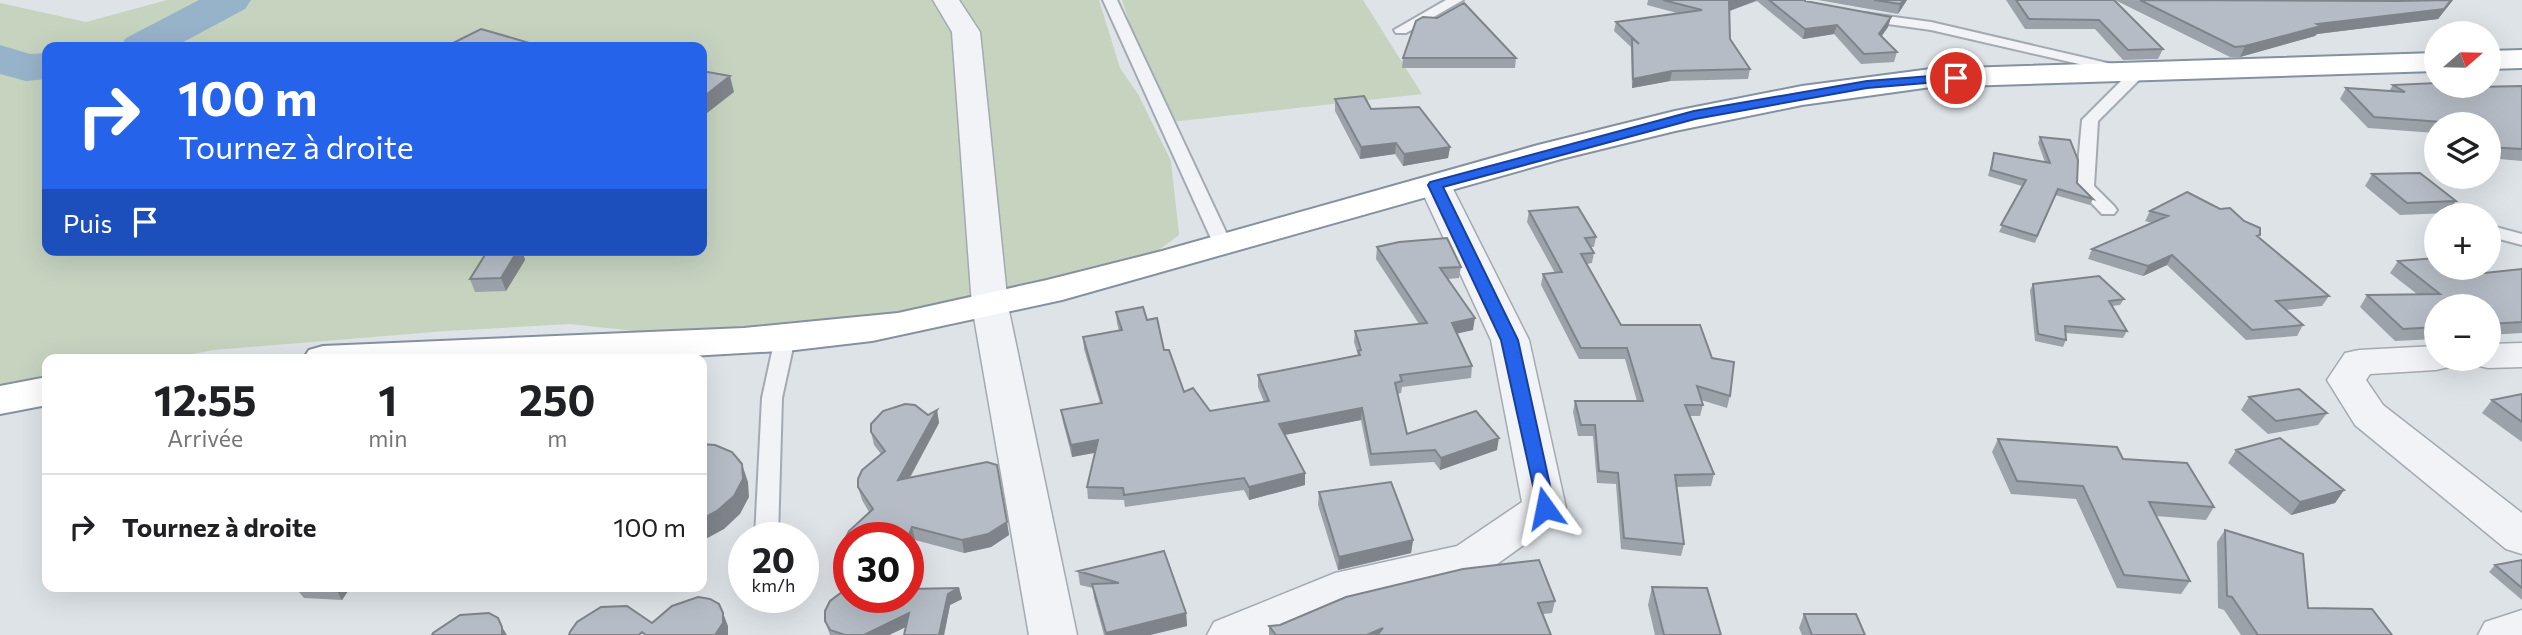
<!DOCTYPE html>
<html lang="fr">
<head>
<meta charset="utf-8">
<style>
	body { margin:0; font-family:Commissioner,sans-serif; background:#f2f2f2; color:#202124; height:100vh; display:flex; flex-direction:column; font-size:26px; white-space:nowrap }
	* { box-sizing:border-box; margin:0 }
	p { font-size:23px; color:#757577 }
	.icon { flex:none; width:38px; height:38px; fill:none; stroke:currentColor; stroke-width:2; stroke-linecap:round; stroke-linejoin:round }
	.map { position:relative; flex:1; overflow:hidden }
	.drawer { position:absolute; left:42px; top:354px; width:665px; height:238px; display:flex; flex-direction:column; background:#fff; border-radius:14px; box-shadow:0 7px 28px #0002 }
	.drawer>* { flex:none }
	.top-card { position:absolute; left:42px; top:42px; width:665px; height:214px; border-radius:14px; box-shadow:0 7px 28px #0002; background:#2563eb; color:#fff; overflow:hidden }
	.needle { width:46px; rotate:70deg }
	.tools { position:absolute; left:2424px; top:21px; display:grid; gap:14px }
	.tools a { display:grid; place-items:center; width:77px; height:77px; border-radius:50%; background:#fff; box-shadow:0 7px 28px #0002; font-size:35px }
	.speed { position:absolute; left:728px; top:522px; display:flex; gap:14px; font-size:35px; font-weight:700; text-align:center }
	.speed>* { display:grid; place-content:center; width:91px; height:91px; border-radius:50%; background:#fff; box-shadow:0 7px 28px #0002; line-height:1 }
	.speed small { font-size:18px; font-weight:400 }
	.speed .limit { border:10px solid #d22; background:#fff; color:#111 }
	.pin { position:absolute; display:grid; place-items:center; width:60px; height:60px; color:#fff; margin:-30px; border:4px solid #fff; border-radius:50%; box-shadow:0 2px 7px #0007 }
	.me { position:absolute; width:77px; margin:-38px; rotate:348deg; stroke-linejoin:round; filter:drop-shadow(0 0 5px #0008) }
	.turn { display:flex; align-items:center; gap:24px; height:147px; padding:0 21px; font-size:32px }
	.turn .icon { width:91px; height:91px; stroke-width:2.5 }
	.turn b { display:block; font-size:49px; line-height:60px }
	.then { display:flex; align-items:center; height:66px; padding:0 21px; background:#0003; gap:14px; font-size:26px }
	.eta { display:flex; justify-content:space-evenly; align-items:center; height:119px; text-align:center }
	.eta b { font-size:42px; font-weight:700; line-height:49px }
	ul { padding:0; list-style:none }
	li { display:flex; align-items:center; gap:21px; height:105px; padding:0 21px; border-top:2px solid #e0e0e0 }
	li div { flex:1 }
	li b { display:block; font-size:26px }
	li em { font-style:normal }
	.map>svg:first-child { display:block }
	.green { fill:#c5d3bf; fill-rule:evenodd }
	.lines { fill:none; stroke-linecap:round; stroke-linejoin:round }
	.river { fill:#97b3ca; fill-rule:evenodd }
	.service-casing { stroke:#a3aab2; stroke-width:4 }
	.minor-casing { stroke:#a3aab2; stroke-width:3 }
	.trunk-casing { stroke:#8591a0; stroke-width:4 }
	.service { fill:#f1f3f7; fill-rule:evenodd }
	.minor { fill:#f1f3f7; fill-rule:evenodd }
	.trunk { fill:#fff; fill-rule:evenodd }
	.wall { fill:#9ca2a9 }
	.shaded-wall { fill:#7f848a }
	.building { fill:#b5bcc5; stroke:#7f848a; stroke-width:2 }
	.route { fill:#2563eb; stroke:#184099; stroke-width:2 }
</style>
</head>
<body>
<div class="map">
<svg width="2522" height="635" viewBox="0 0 2522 635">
	<rect width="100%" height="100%" fill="#dee3e8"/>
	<path class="green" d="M167,0H1099L1120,68L1138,94L1171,161L1179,235L1133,269L905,322L672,335L570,324L446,331L213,350L168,359H47V382L0,391V3L86,22ZM47,47H702V250H47Z
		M1122,0H1363L1422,94L1162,123Z"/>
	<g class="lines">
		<path class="river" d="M199,0H251L245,9L174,47H120L126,38Z
			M0,45L30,54L47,53V79L26,81L0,74Z"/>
		<defs>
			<path id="service" d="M1103,0H1117L1232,245L1229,249H1217L1214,245Z
				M1446,0H1463L1406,33H1396L1394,30Z
				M1864,13L1931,22L2142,71L2145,74L2098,121L2094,186L2114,206L2117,210L2114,214H2102L2076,187L2082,120L2127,75L1931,30L1859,20L1857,17Z
				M2488,225L2522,234V245L2488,236Z
				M785,332L792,334L795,338L782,398L778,537H755L762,398L775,338L778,334Z"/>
			<path id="minor" d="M933,0H959L980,32L1008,306L1077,635H1029L972,306L952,32Z
				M1435,175L1446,178L1451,185L1529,340L1566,508L1560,519L1486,572L1344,607L1279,635H1207L1214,622L1335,573L1457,546L1522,502L1491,340L1419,185L1424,178Z
				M2522,343V367L2488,368L2475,365L2471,359H2488V344Z
				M2436,346V359H2455L2449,367L2436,370L2370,374L2366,380L2383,405L2522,513V554L2506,549L2355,425L2327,380L2345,353L2359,350Z
				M2522,610V635H2478L2485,622Z"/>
			<path id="trunk" d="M2522,50V68L2488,69V51Z
				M2436,53V71L1931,87L1802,105L1675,131L1561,159L1062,300L872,341L795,350L639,359H303L309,350L323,346L744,328L898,313L1047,280L1162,251L1538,145L1675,111L1802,86L1931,69Z
				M47,377V405L0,414V386Z"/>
		</defs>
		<use href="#service" class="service-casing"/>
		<use href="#minor" class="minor-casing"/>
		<use href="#trunk" class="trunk-casing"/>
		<use href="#service" class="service"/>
		<use href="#minor" class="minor"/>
		<use href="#trunk" class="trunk"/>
	</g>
	<path class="wall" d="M1648,0H1805V1L1891,17L1888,27L1882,36L1897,52L1894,62L1861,64L1834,34L1803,39L1757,1L1729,11L1730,39L1750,69L1748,79L1670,81L1632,88L1631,47L1614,31L1616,22L1677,13L1647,5Z
		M1818,0H1907L1898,14Z
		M2006,0H2114L2163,49L2158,59L2123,60L2095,29H2025Z
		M2115,0L2396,1L2453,0L2438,19L2317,34L2315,36L2240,57H2230Z
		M1437,18L1516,58L1515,68H1402L1403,58Z
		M2393,85L2475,87L2522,86V161L2488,158V124H2436V134L2435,133L2368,128L2340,99L2346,88L2389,91Z
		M1335,99L1371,109L1450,147L1448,158L1403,166L1395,154L1360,159L1335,111Z
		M2040,137L2077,183L2093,199L2090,205L2055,195L2035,243L1999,232L2022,186L1988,176L1994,153L2045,162L2038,143Z
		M2372,174L2456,201L2448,213L2400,215L2365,186Z
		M1529,211L1596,237L1594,247H1591L1594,253L1592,263L1587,264L1621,325L1712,358L1730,396L1727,408L1701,400L1703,405L1700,416H1690L1714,474L1711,486L1676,487L1684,544L1681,556L1621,549L1616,484L1597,483L1593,436H1578L1573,412L1575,401H1637L1625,359H1579L1541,285L1543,274L1555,273L1527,222Z
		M2150,211L2260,235L2258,238L2329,296L2322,306L2286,310L2303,325L2297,336L2246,340L2167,265L2143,276L2088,259L2092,249L2152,223L2145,221Z
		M1377,247L1461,267L1459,278L1448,279L1473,330L1457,333L1472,366L1471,378L1402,387L1401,393L1397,394L1407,434L1497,450L1440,470L1434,462L1370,466L1361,420L1285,435L1305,473V485L1249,500L1244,490L1125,507L1124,500L1088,499L1087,487L1095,452L1072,457L1063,422L1061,410L1100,403L1084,349L1083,337L1119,331L1117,323L1116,312L1147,320L1184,392L1210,411L1264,402L1258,387V375L1358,355L1354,342L1355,331L1419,324L1376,259Z
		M488,250H522L525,260L506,291L475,292L470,279Z
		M2398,261L2475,274L2522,269V333L2488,335V306H2436V339L2395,341L2360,307L2367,295L2417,294L2390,273Z
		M2033,284L2124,299L2120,305L2112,306L2127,331L2123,338L2066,333V340L2063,347L2035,341L2030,290Z
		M2522,394V442L2482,413L2492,400Z
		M2249,397L2327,413L2318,425L2268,434L2241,410Z
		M905,404L915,405L928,415L937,410L939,423L910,478L987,462L997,465L1009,535L991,547L964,553L915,540L908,556V537H849V565L844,550V541L849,531L869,512L862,500L858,487V479L862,470L881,454L874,445L871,432V424L883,411Z
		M1998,439L2123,459L2214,507L2206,520L2156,516L2190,581L2181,594L2117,588L2076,499L2011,494L1992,452Z
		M2236,450L2344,490L2335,503L2291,515L2228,463Z
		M1319,492L1413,540L1411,553L1338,570L1318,505Z
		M2225,530L2308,608L2392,635H2241L2224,610L2218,608L2217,542Z
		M1164,551L1186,613L1187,626L1150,635H1104L1094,598L1093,588L1080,585L1078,571Z
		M2522,560V600L2489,572L2495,565Z
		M232,586H386L382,591L350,588L342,600L304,598L299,592L233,588Z
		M1652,587L1721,635H1655L1648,605Z
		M959,588L962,599L950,605L944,635H904L906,627L889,635H830L825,621Z
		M1555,601L1552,613L1543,614L1551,635H1269V626Z
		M1804,614L1865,635H1802L1799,628Z"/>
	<path class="shaded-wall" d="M1736,0H1757L1727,12L1729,2Z
		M1904,0H1907L1898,14L1900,4Z
		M2453,0L2438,19L2317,34L2315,36L2240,57L2245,46L2317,24Z
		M1891,17L1888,27L1876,43L1879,34Z
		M1837,25L1834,34L1803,39L1805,29Z
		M526,42L528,47H516Z
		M1672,71L1670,81L1632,88L1633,79Z
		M730,76L734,92L702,117V98Z
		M1396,143L1395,154L1360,159L1361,147Z
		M1450,147L1448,158L1403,166L1404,154Z
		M518,250H522L525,260L506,291L501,278Z
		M2172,255L2167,265L2143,276L2148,266Z
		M1475,318L1473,330L1451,335L1452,323Z
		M1362,408L1361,420L1279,436V424Z
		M937,410L939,423L901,493L898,480Z
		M1499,438L1497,450L1440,470L1441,458Z
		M1098,440L1100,452L1072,457L1071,445Z
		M742,464L748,482L749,497L740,514L724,529L702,541V519Z
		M1305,473V485L1249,500V487Z
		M2344,490L2335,503L2291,515L2300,502Z
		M1007,522L1009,535L991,547L964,553L962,540Z
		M912,527L915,540L908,556V537Z
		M1413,540L1411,553L1338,570L1339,557Z
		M336,586H349L350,588L342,600L335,588Z
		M379,586H386L382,591Z
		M959,588L962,599L950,605L944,635H939L948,594Z
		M723,613L728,626V635H715Z
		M909,613L912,624L889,635H864Z
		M1186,613L1187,626L1150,635H1106V633Z
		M502,627L507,635H502Z
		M1383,628L1382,635H1367Z"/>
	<path class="building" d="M1663,0H1736L1729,2L1730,39L1750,69L1672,71L1633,79L1632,38L1639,44L1616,22L1702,10Z
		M1769,0H1805V1L1891,17L1879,34L1897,52L1864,54L1837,25L1805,29Z
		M1874,0H1904L1900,4Z
		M2016,0H2114L2163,49L2128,50L2099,20L2029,19Z
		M2140,0L2396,1L2451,0L2444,9L2317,24L2321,26L2245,46L2235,47Z
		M1464,3L1516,58H1403L1416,21L1423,17L1437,18Z
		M481,29L526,42L516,47H445Z
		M702,71L730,76L702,98Z
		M2436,83V86H2472L2475,87L2522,86V149L2488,147V124H2445L2442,122L2374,117L2346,88L2405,92L2393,85Z
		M1364,96L1371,109L1419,107L1450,147L1404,154L1396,143L1361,147L1335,99Z
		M2040,137L2070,140L2078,160L2077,183L2093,199L2058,189L2037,236L2001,225L2026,180L1991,170L1994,153L2050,163Z
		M2420,173L2456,201L2407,203L2372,174Z
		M2187,192L2220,209L2230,208L2244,221L2260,228V235L2257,236L2329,296L2276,301L2303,325L2252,330L2172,255L2148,266L2092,249L2168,216L2150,211Z
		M1578,207L1596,237L1585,238L1594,253L1581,254L1621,325H1700L1712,358L1734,362L1730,396L1697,386L1703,405H1685L1714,474L1675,475L1684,544L1624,538L1618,473L1599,471L1595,425H1581L1575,401H1643L1627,348H1581L1543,274L1562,272L1529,211Z
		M1447,238L1461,267L1440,268L1475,318L1452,323L1472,366L1400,375L1402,381L1395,383L1407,434L1476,411L1499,438L1441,458L1435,450L1371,454L1362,408L1279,424L1305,473L1249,487L1244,478L1124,495L1123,488L1087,487L1098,440L1071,445L1061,410L1102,403L1083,337L1122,330L1116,312L1143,307L1147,320L1157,318L1164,350H1169L1184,392L1193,388L1210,411L1269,401L1258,375L1360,355L1358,351L1361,350L1355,331L1427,323L1377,247L1399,242Z
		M488,250H518L501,278L470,279Z
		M2436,258V268H2468L2475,274L2522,269V322L2488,324V306H2436V327L2403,329L2367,295L2440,294L2398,261Z
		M2099,276L2124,299L2109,301L2127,331L2065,326L2066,340L2038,334L2033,284Z
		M2299,389L2327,413L2276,421L2249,397Z
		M2522,394V422L2492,400Z
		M905,404L915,405L928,415L937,410L898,480L987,462L997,465L1007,522L988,534L962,540L912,527L908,537H849V558L844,550V541L849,531L873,509L858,487V479L862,470L885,451L871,432V424L883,411Z
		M2280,438L2344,490L2300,502L2236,450Z
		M1998,439L2117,447L2123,459L2187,463L2214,507L2149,502L2190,581L2124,575L2083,486L2017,481Z
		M702,444L715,445L732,452L742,464L743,479L734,496L717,511L702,519Z
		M1391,482L1413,540L1339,557L1319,492Z
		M2225,530L2303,554L2308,608L2372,609L2392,635H2258L2232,597L2227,596Z
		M1164,551L1186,613L1106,633L1092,584L1119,583L1078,571Z
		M1539,560L1555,601L1538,603L1551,635H1377L1383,628L1367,635H1276L1269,626L1280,625L1346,597L1463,569Z
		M2522,560V588L2495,565Z
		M297,586H336L335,588L296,587Z
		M1652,587L1707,588L1721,635H1664Z
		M959,588L948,594L939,635H904L909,613L864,635H845L830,630L825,621V611L830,601L846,589H849V597H908V589Z
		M698,597L710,599L719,604L723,613V623L715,635H646L642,632L639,635H569L570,632L577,622L601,607L627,606L652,623L672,606Z
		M489,613L498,618L502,627V635H432L433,633L460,615Z
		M1804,614H1856L1865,635H1812Z"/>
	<path class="route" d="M1956,74L1963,78L1961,80L1867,88L1695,119L1443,187L1518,340L1555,508L1552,513H1539L1501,340L1428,185L1430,182L1694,111L1867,81Z"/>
</svg>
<div class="tools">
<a><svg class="needle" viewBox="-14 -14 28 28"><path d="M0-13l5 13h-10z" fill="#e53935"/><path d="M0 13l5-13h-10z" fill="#757577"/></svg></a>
<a><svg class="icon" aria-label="layers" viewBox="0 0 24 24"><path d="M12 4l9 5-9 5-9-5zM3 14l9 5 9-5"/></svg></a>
<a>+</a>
<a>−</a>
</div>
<div class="speed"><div>20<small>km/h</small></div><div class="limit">30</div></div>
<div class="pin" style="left:1956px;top:78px;background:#d93025"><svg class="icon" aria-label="arrive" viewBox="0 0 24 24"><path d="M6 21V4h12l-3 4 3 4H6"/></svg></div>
<svg class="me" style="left:1545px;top:508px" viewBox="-20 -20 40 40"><path d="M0-17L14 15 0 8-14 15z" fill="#2563eb" stroke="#fff" stroke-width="4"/></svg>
<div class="top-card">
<div class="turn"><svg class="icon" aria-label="right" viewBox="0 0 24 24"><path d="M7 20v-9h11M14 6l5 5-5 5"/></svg><div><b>100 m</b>Tournez à droite</div></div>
<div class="then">Puis<svg class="icon" aria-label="arrive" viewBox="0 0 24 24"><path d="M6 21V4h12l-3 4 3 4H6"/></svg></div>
</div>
<section class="drawer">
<div class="eta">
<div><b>12:55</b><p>Arrivée</p></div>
<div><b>1</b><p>min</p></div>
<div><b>250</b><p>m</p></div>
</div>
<ul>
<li><svg class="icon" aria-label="right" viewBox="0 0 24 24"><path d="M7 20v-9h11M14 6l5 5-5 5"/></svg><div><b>Tournez à droite</b></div><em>100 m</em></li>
</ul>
</section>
</div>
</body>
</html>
